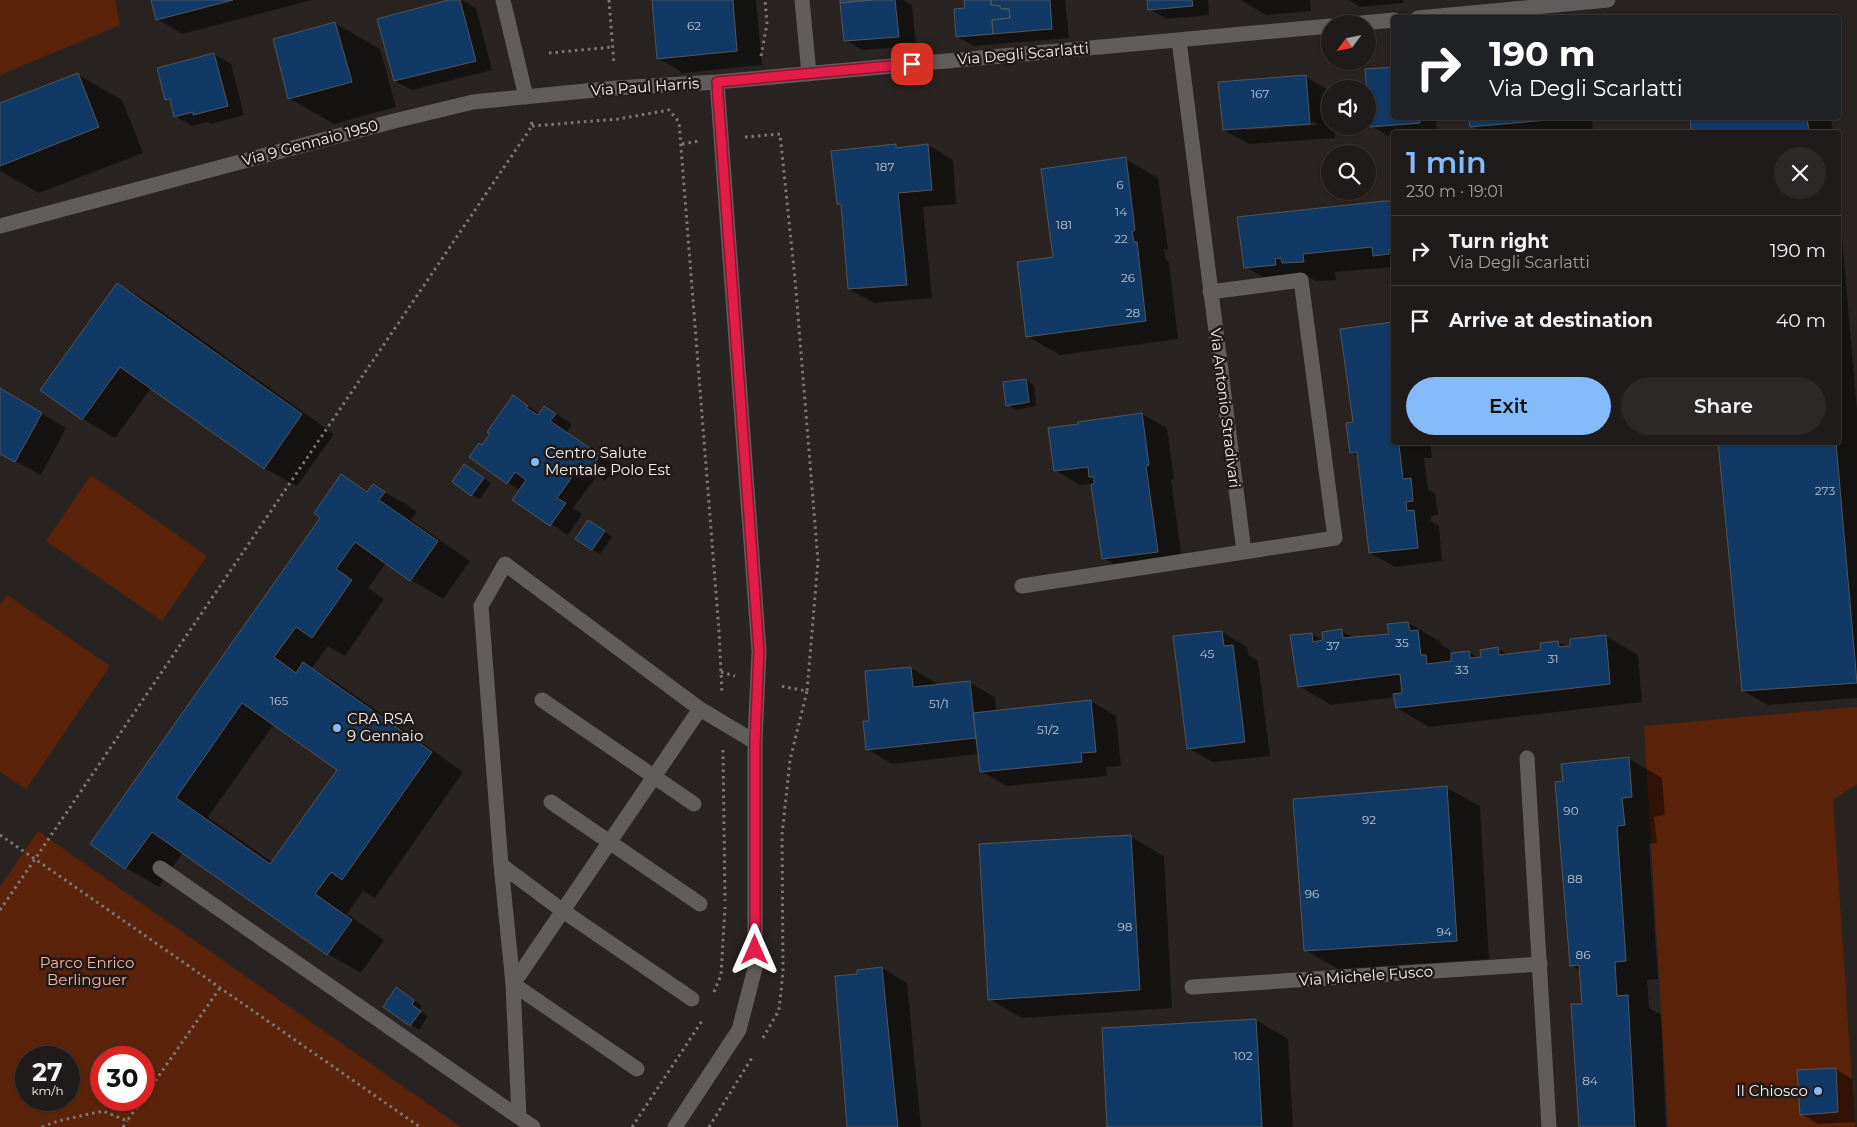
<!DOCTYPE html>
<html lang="en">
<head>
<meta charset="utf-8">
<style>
	body { margin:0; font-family:Montserrat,sans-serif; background:#2c2827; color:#f1f3f6; height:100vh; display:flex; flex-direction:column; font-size:19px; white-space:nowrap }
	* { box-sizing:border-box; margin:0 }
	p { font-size:16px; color:#a1a1a2 }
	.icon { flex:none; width:28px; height:28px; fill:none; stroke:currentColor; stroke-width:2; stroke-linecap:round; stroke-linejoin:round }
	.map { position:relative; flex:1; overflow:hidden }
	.panel { position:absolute; left:1391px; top:130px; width:450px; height:315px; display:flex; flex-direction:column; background:#1f1b1a; border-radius:5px; box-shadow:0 1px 4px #0004,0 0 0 1px #3c3939 }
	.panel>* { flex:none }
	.hud { position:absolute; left:1391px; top:15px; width:450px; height:105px; border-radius:5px; box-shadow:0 1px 4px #0004,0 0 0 1px #3c3939; background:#202124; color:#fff; overflow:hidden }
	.needle { width:32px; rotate:237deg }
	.controls { position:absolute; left:1321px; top:15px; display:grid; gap:10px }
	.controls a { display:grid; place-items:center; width:55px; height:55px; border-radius:50%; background:#1f1b1a; box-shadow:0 1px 4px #0004,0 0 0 1px #3c3939; font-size:25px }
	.speed { position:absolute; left:15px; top:1046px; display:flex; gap:10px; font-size:25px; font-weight:700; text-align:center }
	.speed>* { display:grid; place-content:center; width:65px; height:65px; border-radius:50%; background:#1f1b1a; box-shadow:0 1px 4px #0004,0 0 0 1px #3c3939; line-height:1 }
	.speed small { font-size:12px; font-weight:400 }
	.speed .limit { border:8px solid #d22; background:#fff; color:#111 }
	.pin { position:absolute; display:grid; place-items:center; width:42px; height:42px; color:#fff; margin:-21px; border-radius:10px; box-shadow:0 2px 8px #0006 }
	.me { position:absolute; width:55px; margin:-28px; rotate:0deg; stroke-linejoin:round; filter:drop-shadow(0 0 4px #0008) }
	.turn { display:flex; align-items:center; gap:18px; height:105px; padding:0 15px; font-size:22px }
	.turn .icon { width:65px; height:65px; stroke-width:2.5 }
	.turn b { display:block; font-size:35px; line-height:42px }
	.round { display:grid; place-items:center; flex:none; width:52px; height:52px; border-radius:26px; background:#2c2827 }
	.overview { display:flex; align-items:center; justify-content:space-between; height:85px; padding:0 15px }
	h1 { font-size:30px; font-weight:600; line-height:38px; color:#86bbfb }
	.button { display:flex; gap:10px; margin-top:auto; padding:10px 15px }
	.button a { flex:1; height:58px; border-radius:30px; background:#86bbfb; color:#111; font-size:20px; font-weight:600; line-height:58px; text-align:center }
	.button a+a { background:#2c2827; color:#f1f3f6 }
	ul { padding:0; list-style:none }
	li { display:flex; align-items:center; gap:15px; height:70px; padding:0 15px; border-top:1px solid #3c3939 }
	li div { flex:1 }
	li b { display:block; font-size:19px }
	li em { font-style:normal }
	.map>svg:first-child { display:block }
	.green { fill:#5b240a; fill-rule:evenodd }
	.shadow { fill:#0007; fill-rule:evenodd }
	.building { fill:#113965; stroke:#515559; fill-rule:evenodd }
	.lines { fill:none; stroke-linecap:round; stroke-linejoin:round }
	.path { stroke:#7c7876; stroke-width:3; stroke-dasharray:2.5 4; stroke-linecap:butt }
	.minor { stroke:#605d5c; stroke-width:15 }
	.route-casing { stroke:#92132f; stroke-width:12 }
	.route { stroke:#e11d48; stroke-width:9 }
	.poi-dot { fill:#86bbfb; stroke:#1f1a18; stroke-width:2 }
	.labels { text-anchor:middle; stroke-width:5; stroke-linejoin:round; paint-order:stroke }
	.number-label { font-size:12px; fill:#bdc4ce }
	.street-label { font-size:15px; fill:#f6f3f1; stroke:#1f1a18 }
	.poi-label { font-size:15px; fill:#f6f3f1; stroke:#1f1a18; text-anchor:start }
	.park-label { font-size:15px; fill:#fdb497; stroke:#1f1a18 }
</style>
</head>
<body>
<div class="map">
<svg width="1857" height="1127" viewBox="0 0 1857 1127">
	<rect width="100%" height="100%" fill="#292422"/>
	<path class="green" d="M0,0H115L120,25L0,75Z
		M91,475L207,556L162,621L46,541Z
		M7,595L110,666L26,789L0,772V605Z
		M1857,707V784L1833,800L1855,1127H1668L1644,726Z
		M38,831L461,1127H0V887ZM26,1058H69V1100H26ZM101,1058H144V1100H101Z"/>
	<path class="shadow" d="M152,0H312L182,34L157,19Z
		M452,0H462L476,8L492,70L412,90L395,81Z
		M653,0H756L762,65L683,73L658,58Z
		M842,0H903L912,5L916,46L862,50L845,40Z
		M966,0H1065L1069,38L974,46L957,37L967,9Z
		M1149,0H1208L1209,15L1167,19L1150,9Z
		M1241,0H1310L1311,11L1266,15Z
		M1348,0H1403V3L1360,7Z
		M335,23L380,49L396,107L334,124L289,98Z
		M214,54L231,64L244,115L211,124L208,122L192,126L175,116L172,102L166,99Z
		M77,74L122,100L143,153L39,193L0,171V104Z
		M1306,77L1330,91V126H1334L1335,138L1249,144L1224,130ZM1316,122V125L1246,130V127Z
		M1394,118H1436L1437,132H1394V135L1388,136L1371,126Z
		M1471,118H1592L1593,132H1482L1472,126Z
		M1691,118H1831L1833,132H1693Z
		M928,145L953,160L956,204L923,207L932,298L874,303L849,289L842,206L838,203L895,146L900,148Z
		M1125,159L1158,178L1168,249L1164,250L1166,260L1169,262L1178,339L1060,355L1027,336L1054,258Z
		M1394,202V267L1335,272L1336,280L1316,281L1307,276L1278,286L1246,267Z
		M1839,203L1857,410V698L1768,705L1743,691L1721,442H1839Z
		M117,284L150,303L334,434L297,486L264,468L151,388L115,438L83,419L42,390Z
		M1393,323L1394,442H1430L1432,458H1424L1428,489L1435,494L1438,515L1431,516V521L1439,526L1442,561L1395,567L1370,553L1359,457L1351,452L1354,423Z
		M1026,381L1034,385L1036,406L1016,410L1008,405Z
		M0,389L66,428L41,475L0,453Z
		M513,397L540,414L545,407L561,417L572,424L567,432L616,466L605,481L597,476L573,508L582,514L568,535L514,499L520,490L508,483L483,446Z
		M1142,414L1167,428L1174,479L1171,480L1183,566L1128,573L1103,558L1096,483L1080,485L1055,470Z
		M473,470L491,483L480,499L472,495Z
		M342,476L369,492L373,486L406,504L417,512L411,520L470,561L443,599L411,580L386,563L368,588L384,599L345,656L328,646L312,668L336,682L463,772L375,898L363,891L347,914L384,940L361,973L328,954L183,852L159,887L126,868L92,844L322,517ZM274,724L339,770L273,863L208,817Z
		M597,526L612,537L600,554L592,549Z
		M1408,623L1441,642V645L1450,650L1451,654L1468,652L1479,658L1498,649L1509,655L1542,651V644L1558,642L1567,647L1606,636L1638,655L1642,702L1429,727L1397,708L1395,697L1331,705L1299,686L1312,634L1324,641L1342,631L1354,638L1390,635Z
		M1222,632L1247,647L1248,655L1258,661L1270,756L1213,762L1188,748Z
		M911,668L936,683V686L970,683L995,697L996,712L1091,701L1116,716L1121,766L1106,767L1107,776L1006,786L981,771L979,754L892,764L867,749L870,722Z
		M1629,759L1662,778L1665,815L1654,817L1657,843L1649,844L1658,979L1647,980L1649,1008L1661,1015L1666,1127H1581L1583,1005L1581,971L1571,965Z
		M1447,788L1480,806L1489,959L1338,969L1305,950L1294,800Z
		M1131,837L1164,856L1172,1008L1022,1018L989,999L980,845Z
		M882,968L907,983L921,1127H848L858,975Z
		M404,993L422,1006L419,1010L428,1016L419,1030L385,1007Z
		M1256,1020L1288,1039L1293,1127H1109Z
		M1836,1069L1852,1079L1855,1122L1818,1124L1801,1114Z"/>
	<path class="building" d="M151,0H233L156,20Z
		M448,0H460L476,61L394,81L377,19Z
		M652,0H733L737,51L657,59Z
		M840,0H871L840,3Z
		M871,0H895L899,37L844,41L840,3Z
		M964,0H991V5L1000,6L1001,9H1009L1010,18L992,20L993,34L956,37L954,9L965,8Z
		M991,0H1050L1052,29L993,34L992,20L1010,18L1009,9H1001L1000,6L991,5Z
		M1147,0H1192L1193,6L1148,10Z
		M335,22L352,82L288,99L273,39Z
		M214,53L228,106L193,115V112L174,117L170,99L165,100L157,68Z
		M1394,67V118H1420V123L1370,127L1365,69Z
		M78,73L99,127L0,166V103Z
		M1306,75L1310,124L1223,130L1218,82Z
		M1469,118H1569L1470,127Z
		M1690,118H1807L1809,132H1691Z
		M896,144V148L928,144L932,190L898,193L907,285L848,289L841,204H837L831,151Z
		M1126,157L1135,230L1132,232L1134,242H1137L1146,321L1026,337L1017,262L1053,257L1041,169Z
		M1384,201H1394V249H1389V254L1373,256L1372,247L1303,254L1304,262L1282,263L1281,258L1275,259L1276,265L1244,268L1237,217Z
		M117,283L302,414L264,469L120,367L82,420L40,390Z
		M1393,322L1394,364H1390L1392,374H1394V442H1407V444L1399,445L1403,479L1411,478L1413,501L1406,502L1407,511L1414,510L1418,548L1369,553L1357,452L1350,453L1346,423L1353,422L1340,329Z
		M1026,379L1029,402L1006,406L1003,382Z
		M0,388L42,413L15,462L0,454Z
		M513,395L528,406L526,408L538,415L544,406L556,414L550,421L600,455L588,472L580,466L557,498L566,503L550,526L512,500L526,480L515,472L507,484L469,457L479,443L482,445L490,434L487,432Z
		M1142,413L1149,465L1146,466L1158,552L1102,559L1091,485L1094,484V477H1089L1088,467L1054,471L1048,428L1078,424V422Z
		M1718,442H1836L1857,683L1742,691Z
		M464,464L484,478L471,496L452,482Z
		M341,474L367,492L373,484L385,492L379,500L438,541L410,581L355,542L336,569L352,580L312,638L296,627L274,657L296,673L303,662L432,752L342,880L331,872L315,894L352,920L327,955L152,832L125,869L90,844L320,518L314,513ZM242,703L337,770L270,864L176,798Z
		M588,520L605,531L592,550L575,539Z
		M1408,622L1410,631L1418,630L1421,655H1426L1427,664L1451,661V653L1469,651L1470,658L1481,657L1480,650L1498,647L1499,655L1541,650L1540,643L1558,641L1559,647L1570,646V639L1606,635L1610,684L1396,708L1393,694L1402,693L1400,674L1298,687L1290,635L1312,633L1313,642L1323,640L1322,632L1342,629L1343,638L1389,634L1387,624Z
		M1222,631L1224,646L1233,645L1245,742L1187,749L1173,636Z
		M911,667L913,687L970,681L976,738L866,750L863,721H869L865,671Z
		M1091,700L1096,752L1081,753L1082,762L980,772L973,713Z
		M1629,757L1632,797L1622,798L1625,825L1617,826L1626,961L1615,962L1617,996L1628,995L1635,1127H1579L1571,1004H1582L1579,965L1570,966L1555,782L1563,781L1561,764Z
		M1447,786L1457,941L1304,951L1293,799Z
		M1131,835L1140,990L988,1000L979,844Z
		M882,967L898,1127H847L835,976L857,974V970Z
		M396,987L414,1000L412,1005L421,1011L410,1026L383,1007Z
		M1256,1019L1262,1127H1107L1102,1028Z
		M1836,1068L1838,1112L1800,1115L1797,1070Z"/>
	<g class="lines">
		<path class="path" d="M609,0L614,64
			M549,53L613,47
			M761,56L767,24L765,0
			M532,126L618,119L669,110L679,122L719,631L722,694
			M745,137L780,134L795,279L818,561L807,691
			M682,144L699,141
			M721,672L735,676
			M723,750L725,901
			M0,835L35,859L532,126L531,120
			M0,910L35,859L420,1127
			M714,992L721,975L725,907
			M763,1038L779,1010L783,972L782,835L790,760L807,691L780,686
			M144,1097L220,988
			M42,1127L58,1121L103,1111L127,1121L142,1100
			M123,1127L127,1121
			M632,1127L702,1021
			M709,1127L753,1056"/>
		<path class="minor" d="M503,0L526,97
			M802,0L809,74
			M1418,18L1608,0
			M1351,24L1394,20
			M0,226L394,121L473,102L616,88L717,82L1330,26
			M1210,292L1301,280L1335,538L1244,552
			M1022,586L1244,552L1179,40
			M542,700L694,804
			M1527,758L1549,1127
			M551,802L700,904
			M501,865L563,911L692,999
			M160,868L533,1127
			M1192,987L1540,964
			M637,1069L513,984L700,709
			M519,1117L513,984L501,865L481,606L505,564L700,709L755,742
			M675,1127L739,1030L755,968V742L759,651L717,82"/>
	</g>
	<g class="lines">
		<defs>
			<path id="route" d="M755,950V742L759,651L717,82L912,64"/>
		</defs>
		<use href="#route" class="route-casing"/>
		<use href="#route" class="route"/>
	</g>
	<g class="poi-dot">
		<circle cx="535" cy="462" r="5"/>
		<circle cx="337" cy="728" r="5"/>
		<circle cx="1818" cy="1091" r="5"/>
	</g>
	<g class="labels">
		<g class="number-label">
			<text x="694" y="30">62</text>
			<text x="1260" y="98">167</text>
			<text x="885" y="171">187</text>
			<text x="1120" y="189">6</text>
			<text x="1121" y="216">14</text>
			<text x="1064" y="229">181</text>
			<text x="1121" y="243">22</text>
			<text x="1128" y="282">26</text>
			<text x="1133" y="317">28</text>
			<text x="1825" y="495">273</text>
			<text x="1402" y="647">35</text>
			<text x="1333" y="650">37</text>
			<text x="1207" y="658">45</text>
			<text x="1553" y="663">31</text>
			<text x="1462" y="674">33</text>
			<text x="279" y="705">165</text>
			<text x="939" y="708">51/1</text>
			<text x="1048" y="734">51/2</text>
			<text x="1571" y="815">90</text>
			<text x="1369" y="824">92</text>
			<text x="1575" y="883">88</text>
			<text x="1312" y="898">96</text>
			<text x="1125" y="931">98</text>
			<text x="1444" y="936">94</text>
			<text x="1583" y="959">86</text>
			<text x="1243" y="1060">102</text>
			<text x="1590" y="1085">84</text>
		</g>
		<g class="street-label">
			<text transform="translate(1023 54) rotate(-5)" y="5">Via Degli Scarlatti</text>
			<text transform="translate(645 87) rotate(-4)" y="5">Via Paul Harris</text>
			<text transform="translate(310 143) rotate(-15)" y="5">Via 9 Gennaio 1950</text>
			<text transform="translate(1225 408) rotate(83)" y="5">Via Antonio Stradivari</text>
			<text transform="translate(1366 976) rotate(-4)" y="5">Via Michele Fusco</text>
		</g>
		<g class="poi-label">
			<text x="545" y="458">Centro Salute<tspan x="545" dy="17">Mentale Polo Est</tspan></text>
			<text x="347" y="724">CRA RSA<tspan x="347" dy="17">9 Gennaio</tspan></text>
			<text x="1808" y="1096" text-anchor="end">Il Chiosco</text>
		</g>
		<g class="park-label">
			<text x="87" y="968">Parco Enrico<tspan x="87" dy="17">Berlinguer</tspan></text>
		</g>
	</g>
</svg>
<div class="controls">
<a><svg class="needle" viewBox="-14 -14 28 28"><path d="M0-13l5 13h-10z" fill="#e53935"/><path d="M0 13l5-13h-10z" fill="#a1a1a2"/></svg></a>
<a><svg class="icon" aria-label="sound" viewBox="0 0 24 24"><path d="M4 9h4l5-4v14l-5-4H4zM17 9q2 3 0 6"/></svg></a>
<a><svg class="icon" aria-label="search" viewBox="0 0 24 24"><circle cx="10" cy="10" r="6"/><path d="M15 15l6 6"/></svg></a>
</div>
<div class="speed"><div>27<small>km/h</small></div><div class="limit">30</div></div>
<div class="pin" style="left:912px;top:64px;background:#d93025"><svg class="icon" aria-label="arrive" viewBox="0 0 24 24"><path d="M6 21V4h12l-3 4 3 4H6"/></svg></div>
<svg class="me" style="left:755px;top:950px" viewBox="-20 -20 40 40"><path d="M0-17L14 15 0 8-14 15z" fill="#e11d48" stroke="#fff" stroke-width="4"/></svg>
<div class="hud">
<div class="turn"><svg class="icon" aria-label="right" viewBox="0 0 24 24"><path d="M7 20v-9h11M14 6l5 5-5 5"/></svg><div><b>190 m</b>Via Degli Scarlatti</div></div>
</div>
<section class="panel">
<div class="overview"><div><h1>1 min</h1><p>230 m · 19:01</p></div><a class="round"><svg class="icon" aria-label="close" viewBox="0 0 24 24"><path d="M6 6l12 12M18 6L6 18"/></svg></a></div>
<ul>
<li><svg class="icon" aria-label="right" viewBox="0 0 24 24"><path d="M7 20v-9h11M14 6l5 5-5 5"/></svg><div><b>Turn right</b><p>Via Degli Scarlatti</p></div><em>190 m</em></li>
<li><svg class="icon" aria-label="arrive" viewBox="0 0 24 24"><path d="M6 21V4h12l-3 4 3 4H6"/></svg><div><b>Arrive at destination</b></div><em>40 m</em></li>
</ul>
<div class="button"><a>Exit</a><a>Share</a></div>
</section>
</div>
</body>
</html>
